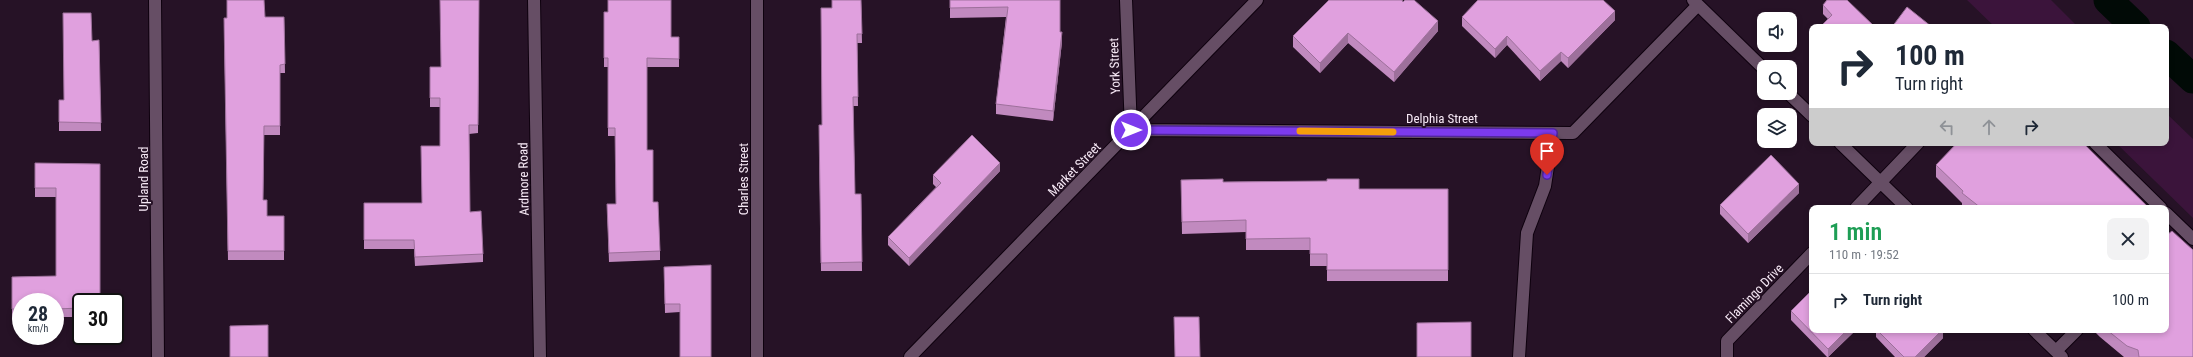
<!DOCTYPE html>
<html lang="en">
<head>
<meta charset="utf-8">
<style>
	body { margin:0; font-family:"Roboto Condensed",sans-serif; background:#f2f2f3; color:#1f2937; height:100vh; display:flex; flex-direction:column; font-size:15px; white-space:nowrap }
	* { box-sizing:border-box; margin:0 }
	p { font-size:13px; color:#747a83 }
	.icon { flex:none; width:22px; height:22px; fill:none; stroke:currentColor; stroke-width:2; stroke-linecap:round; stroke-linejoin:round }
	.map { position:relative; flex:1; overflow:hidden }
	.side { position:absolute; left:1809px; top:205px; width:360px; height:128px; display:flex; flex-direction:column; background:#fff; border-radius:8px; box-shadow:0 2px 6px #0003 }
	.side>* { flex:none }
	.banner { position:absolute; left:1809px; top:24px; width:360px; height:122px; border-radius:8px; box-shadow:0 2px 6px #0003; background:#fff; color:#1f2937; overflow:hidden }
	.tools { position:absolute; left:1757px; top:12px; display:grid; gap:8px }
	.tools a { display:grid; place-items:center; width:40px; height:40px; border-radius:8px; background:#fff; box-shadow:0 2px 6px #0003; font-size:20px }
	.speed { position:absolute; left:12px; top:293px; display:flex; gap:8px; font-size:20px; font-weight:700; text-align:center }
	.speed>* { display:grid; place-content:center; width:52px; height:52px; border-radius:50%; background:#fff; box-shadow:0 2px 6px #0003; line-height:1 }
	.speed small { font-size:10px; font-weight:400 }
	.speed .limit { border:2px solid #111; border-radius:6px; background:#fff; color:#111 }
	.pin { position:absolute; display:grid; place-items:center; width:34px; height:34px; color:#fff; margin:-41px -17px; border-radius:50% 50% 50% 0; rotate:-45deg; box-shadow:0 0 4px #0007 }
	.pin .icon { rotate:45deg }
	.me { position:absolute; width:44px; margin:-22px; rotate:90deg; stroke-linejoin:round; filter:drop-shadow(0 0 3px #0008) }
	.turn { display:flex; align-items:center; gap:14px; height:84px; padding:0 20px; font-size:18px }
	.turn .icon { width:52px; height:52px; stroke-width:2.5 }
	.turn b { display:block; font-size:28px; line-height:34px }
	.lanes { display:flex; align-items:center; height:38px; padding:0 20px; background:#0003; justify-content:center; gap:20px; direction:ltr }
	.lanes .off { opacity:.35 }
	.round { display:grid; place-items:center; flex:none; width:42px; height:42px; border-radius:8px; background:#f2f2f3 }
	.summary { display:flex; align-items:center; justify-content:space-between; height:68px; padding:0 20px }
	h1 { font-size:24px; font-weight:600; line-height:30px; color:#1e9e55 }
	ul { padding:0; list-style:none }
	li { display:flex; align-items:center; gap:12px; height:52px; padding:0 20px; border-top:1px solid #e0e1e3 }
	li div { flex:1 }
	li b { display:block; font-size:15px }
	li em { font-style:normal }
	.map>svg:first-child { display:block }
	.green { fill:#3b143b }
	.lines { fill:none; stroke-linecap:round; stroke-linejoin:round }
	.canal { stroke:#010a06; stroke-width:29 }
	.minor-casing { stroke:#0e010e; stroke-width:14 }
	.minor { stroke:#664e65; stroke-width:12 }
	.wall { fill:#c18abf }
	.shaded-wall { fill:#9d709b }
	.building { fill:#e0a0de; stroke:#9d709b }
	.route-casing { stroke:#51269a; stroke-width:10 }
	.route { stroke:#7c3aed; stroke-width:7 }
	.slow { stroke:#f59e0b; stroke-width:7 }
	.labels { text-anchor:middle; stroke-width:4; stroke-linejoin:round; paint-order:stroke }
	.street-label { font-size:13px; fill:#f6e8f5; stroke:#261226 }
</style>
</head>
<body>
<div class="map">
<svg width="2193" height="357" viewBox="0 0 2193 357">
	<rect width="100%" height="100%" fill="#261226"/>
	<path class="green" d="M1967,0H2051L2078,27H1995Z
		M2166,113L2193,139V218L2116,143H2166Z"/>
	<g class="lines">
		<path class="canal" d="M2108,0L2136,27
			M2166,54L2193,79"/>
		<defs>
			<path id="minor" d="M155,0L158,357
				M534,0L540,357
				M757,0V357
				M1126,0L1131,130L1573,133L1698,5
				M1693,0L1764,69
				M1788,93L1812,116
				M1840,143L1907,208
				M2095,143L2161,208
				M1856,208L1918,143
				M2166,213L2193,239
				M2034,330L2062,357
				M2056,351L2077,330
				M910,357L1257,0
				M1519,357L1527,233L1545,186L1553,133
				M1727,357V341L1812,253"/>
		</defs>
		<use href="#minor" class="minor-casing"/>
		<use href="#minor" class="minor"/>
	</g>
	<path class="wall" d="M479,0L478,133L469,134L470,212L483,254V262L415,266L414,249H364V203H422L440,146V107H430V67H441Z
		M861,0L862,43H857L858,106H853L855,194H861L862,271H821L819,134Z
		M950,0H1060V32L1062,42L1053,121L996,114V104L1006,17L950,18Z
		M1329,0L1438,31L1394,82L1348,43L1320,73L1293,47V36Z
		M1823,5L1875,27L1828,19L1823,14Z
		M604,12H608L671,37H679V67H647V150L653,202L660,251V260L609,262L607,204H616L615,136H608V67H604Z
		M284,17L285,73H280V135H264L263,200L267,216H284V260H228L224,26L227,18Z
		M1462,17L1615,20L1568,68L1561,61L1540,81L1507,45L1495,58L1462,26Z
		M99,40L101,131H59V100H64L92,41Z
		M35,163L100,164L81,302V317H55V302H21V318H12V277L56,276V197H35Z
		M1936,165L2149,208H1964L1962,206V203L1936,177Z
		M1000,171L909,266L888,245V237L936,187L933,184V175Z
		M1181,180L1223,182L1327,181L1359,189H1448V281H1327V266H1310V250H1246V232L1182,234Z
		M1799,193L1748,243L1720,214V205Z
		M664,267L711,357L680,312L665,313Z
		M1791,311L1812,330H1856L1828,357H1827L1791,320Z
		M1876,330H1943V338L1924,357H1895L1876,337Z
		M2093,330H2166L2193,357H2124L2100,337Z"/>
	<path class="shaded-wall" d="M1615,11V20L1568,68V58Z
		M1438,21V31L1394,82V72Z
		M1062,32V42L1053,121V111Z
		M1348,33V43L1320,73V63Z
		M1507,36V45L1495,58V49Z
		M1561,52V61L1540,81V71Z
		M1000,163V171L909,266V258Z
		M1799,184V193L1748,243V234Z
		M1847,330H1856L1828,357V349Z
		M1942,330H1943V338L1924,357H1915Z"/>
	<path class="building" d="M227,0H264L265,17H284L285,64L280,65V126H264L263,200H267V216H284V251H228L224,18H227Z
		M440,0H479L478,125H469L470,212L481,211L483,254L415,257L414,240H364V203H422L421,146H440V98H430V67H441Z
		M608,0H671V37H679V59L647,58V150H653V202H658L660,251L609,253L607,204H616L615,128H608V58H604V12H608Z
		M832,0H861L862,34H857L858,97H853L855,194H861L862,262L821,263L819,125H822L821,8H832Z
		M950,0H1060V32H1062L1053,111L996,104L1008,7L950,8Z
		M1329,0H1402L1403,2L1405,0H1414L1438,21L1394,72L1348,33L1320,63L1293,36Z
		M1478,0H1603L1615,11L1568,58L1561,52L1540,71L1507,36L1495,49L1462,17Z
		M1827,0H1847L1875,27H1820L1832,15L1823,5Z
		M1907,7L1932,27H1892Z
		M63,13H91L92,41L99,40L101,123L59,122V100H64Z
		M972,135L1000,163L909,258L888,237L941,183L933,175Z
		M1957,143H2083L2149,208H1981L1962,193L1963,191L1936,165Z
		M1771,155L1799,184L1748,234L1720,205Z
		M35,163L100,164V302H81V308L55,309V302H21V309H12V277L56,276V188H35Z
		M1223,179V182L1327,181V179H1359V189H1448V270H1327V254H1310V238L1246,239V220L1182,222L1181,180Z
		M2172,231L2193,250V357H2139L2138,350L2127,346L2107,330H2166V233L2168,234Z
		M711,265V357H680V304H665L664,267Z
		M1812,290V330H1847L1828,349L1791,311Z
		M1174,317H1199L1200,357H1175Z
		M1471,322V357H1417V323Z
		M268,325V357H230V326Z
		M1877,330H1942L1915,357H1904Z"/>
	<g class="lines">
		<defs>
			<path id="route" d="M1131,130L1553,133L1547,175"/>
		</defs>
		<use href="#route" class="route-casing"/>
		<use href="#route" class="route"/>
		<path class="slow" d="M1300,131L1393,132"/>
	</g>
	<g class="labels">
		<g class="street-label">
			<text transform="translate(1114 66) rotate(-92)" y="5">York Street</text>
			<text x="1442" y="123">Delphia Street</text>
			<text transform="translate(1074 169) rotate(-46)" y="5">Market Street</text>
			<text transform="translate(143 179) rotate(-90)" y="5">Upland Road</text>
			<text transform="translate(523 179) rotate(-91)" y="5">Ardmore Road</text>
			<text transform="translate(743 179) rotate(-90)" y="5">Charles Street</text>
			<text transform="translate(1754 293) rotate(-46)" y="5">Flamingo Drive</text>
		</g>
	</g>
</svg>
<div class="tools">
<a><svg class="icon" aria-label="sound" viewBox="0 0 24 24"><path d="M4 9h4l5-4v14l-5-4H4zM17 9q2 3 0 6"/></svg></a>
<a><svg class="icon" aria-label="search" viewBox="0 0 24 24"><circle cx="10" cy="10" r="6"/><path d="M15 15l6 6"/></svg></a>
<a><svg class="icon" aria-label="layers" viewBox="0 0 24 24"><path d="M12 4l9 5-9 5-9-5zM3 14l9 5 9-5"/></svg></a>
</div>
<div class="speed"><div>28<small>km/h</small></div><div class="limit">30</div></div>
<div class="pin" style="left:1547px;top:175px;background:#d93025"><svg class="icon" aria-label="arrive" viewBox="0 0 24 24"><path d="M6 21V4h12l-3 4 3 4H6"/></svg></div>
<svg class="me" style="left:1131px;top:130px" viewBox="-20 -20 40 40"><circle r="17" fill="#7c3aed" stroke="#fff" stroke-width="3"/><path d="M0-11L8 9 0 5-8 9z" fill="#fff"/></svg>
<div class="banner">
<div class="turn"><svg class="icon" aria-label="right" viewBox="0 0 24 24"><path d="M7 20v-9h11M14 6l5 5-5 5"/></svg><div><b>100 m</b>Turn right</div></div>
<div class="lanes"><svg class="icon off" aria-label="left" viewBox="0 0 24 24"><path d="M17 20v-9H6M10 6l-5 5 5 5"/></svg><svg class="icon off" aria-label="ahead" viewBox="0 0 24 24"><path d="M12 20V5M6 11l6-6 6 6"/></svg><svg class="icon" aria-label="right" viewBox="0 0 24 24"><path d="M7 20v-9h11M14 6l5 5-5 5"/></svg></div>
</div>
<section class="side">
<div class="summary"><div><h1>1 min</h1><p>110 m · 19:52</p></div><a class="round"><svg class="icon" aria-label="close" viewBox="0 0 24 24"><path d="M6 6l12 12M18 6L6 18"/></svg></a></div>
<ul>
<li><svg class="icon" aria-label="right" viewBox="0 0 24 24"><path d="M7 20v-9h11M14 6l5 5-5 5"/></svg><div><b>Turn right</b></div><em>100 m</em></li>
</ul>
</section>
</div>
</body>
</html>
